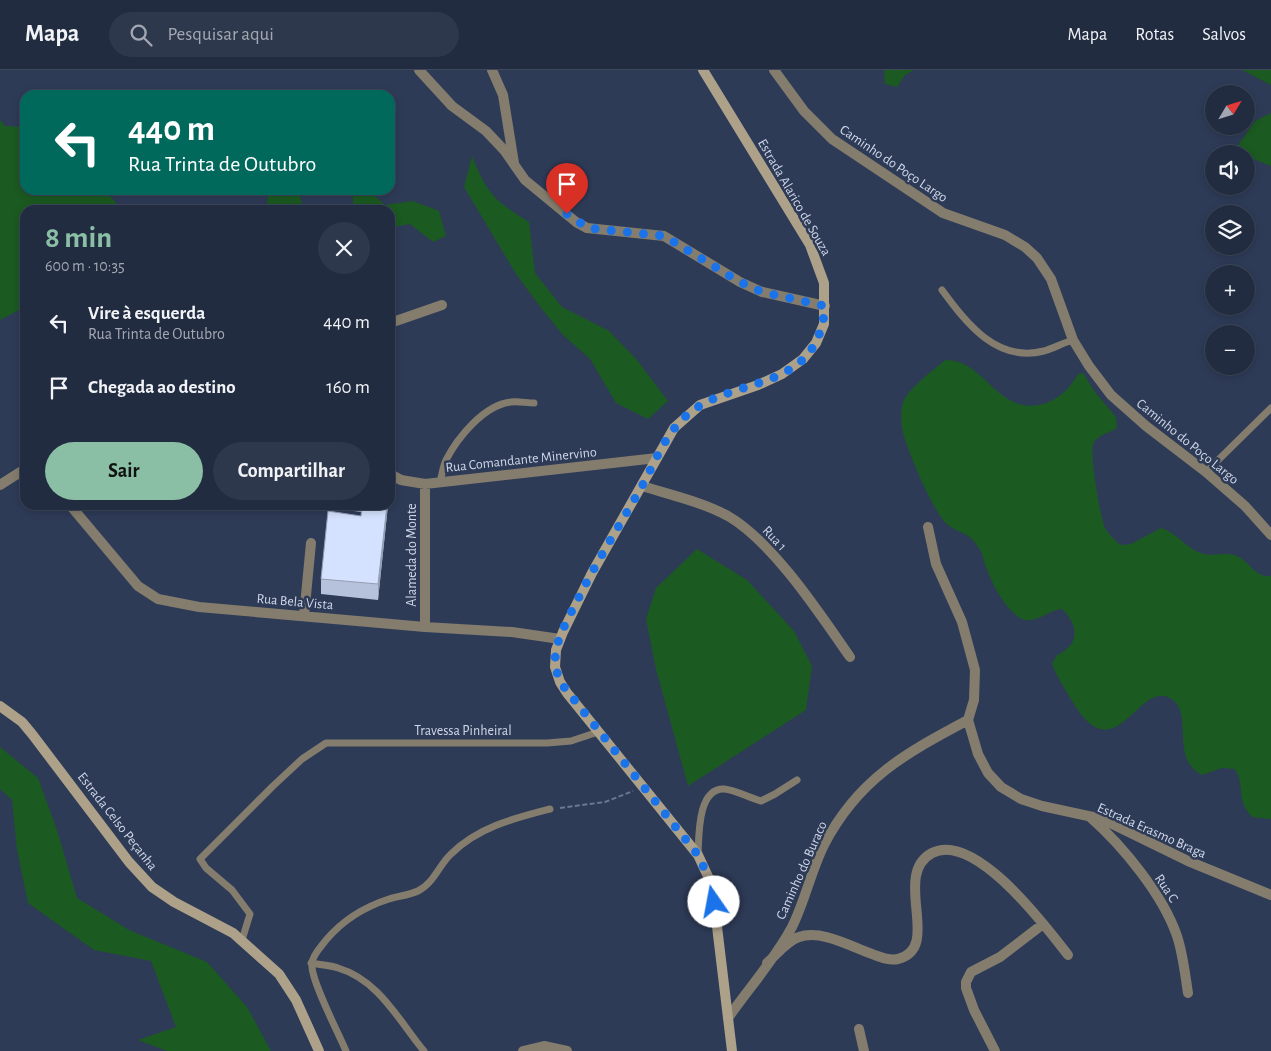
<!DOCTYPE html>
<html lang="pt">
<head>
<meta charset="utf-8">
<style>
	body { margin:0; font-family:"Alegreya Sans",sans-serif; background:#2e384c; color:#f1f3f6; height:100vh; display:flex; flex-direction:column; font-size:19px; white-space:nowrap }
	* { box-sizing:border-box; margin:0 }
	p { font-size:16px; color:#a2a7b1 }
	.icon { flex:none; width:28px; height:28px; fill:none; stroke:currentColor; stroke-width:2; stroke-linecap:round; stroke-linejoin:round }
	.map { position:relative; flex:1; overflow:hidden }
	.panel { position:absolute; left:20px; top:135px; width:375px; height:305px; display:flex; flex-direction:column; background:#222c41; border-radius:15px; box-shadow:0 2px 8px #0003,0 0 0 1px #3f485a }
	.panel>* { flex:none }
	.banner { position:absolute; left:20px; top:20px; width:375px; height:105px; border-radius:15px; box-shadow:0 2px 8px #0003,0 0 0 1px #3f485a; background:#00695c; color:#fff; overflow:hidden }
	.needle { width:32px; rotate:52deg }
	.controls { position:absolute; left:1205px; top:15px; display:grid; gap:10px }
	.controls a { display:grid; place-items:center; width:50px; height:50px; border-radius:50%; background:#222c41; box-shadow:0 2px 8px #0003,0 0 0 1px #3f485a; font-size:25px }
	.pin { position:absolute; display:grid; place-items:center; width:42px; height:42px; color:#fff; margin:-51px -21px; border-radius:50% 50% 50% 0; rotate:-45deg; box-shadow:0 0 5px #0007 }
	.pin .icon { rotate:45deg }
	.me { position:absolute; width:55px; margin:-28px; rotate:348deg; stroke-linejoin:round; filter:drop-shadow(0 0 4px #0008) }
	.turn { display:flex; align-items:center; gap:18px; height:105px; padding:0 25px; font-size:22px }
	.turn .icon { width:65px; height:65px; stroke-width:2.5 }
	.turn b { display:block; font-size:35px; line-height:42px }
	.round { display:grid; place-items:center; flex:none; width:52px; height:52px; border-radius:26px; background:#2e384c }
	.headline { display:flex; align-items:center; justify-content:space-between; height:85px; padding:0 25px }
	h1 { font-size:30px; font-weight:700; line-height:38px; color:#8abfa5 }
	.cta { display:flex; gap:10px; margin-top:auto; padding:10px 25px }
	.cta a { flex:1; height:58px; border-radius:30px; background:#8abfa5; color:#111; font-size:20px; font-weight:700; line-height:58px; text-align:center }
	.cta a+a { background:#2e384c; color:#f1f3f6 }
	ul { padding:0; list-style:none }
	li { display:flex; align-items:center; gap:15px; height:65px; padding:0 25px }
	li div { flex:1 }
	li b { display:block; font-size:19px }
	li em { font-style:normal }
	header { display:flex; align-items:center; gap:30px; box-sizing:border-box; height:70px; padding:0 25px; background:#222c41; border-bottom:1px solid #3f485a }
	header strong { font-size:24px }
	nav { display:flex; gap:28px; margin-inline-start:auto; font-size:18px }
	.search { width:350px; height:45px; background:#2e384c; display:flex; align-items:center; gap:12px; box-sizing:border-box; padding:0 18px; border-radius:28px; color:#a2a7b1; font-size:19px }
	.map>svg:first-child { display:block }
	.green { fill:#1b5a21 }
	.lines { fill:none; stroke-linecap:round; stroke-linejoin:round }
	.path { stroke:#6c7790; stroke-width:2; stroke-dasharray:5 2.5; stroke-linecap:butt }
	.lane { stroke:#847d6e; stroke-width:7 }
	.street { stroke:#847d6e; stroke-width:10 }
	.secondary { stroke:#ada18a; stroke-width:10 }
	.wall { fill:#b6c2db }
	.shaded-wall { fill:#949eb2 }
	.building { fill:#d4e2ff; stroke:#949eb2 }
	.route { stroke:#1a73e8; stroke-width:9; stroke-dasharray:0 16.2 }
	.labels { text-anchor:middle; stroke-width:5; stroke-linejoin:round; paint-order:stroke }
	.street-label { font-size:14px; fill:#cfd7e9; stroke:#2e3b57 }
</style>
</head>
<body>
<header>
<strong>Mapa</strong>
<div class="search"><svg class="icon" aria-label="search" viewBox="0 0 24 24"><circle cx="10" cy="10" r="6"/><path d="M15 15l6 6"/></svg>Pesquisar aqui</div>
<nav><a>Mapa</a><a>Rotas</a><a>Salvos</a></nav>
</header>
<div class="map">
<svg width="1271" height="981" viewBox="0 0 1271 981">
	<rect width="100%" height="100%" fill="#2e3b57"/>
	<path class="green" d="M884,0H914L905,5L897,17L885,14Z
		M1242,0H1271V15Z
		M1271,43V96L1246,86V84L1234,81L1255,51Z
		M0,50L5,56L25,57V120H104L123,140H25V237L0,250Z
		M472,86C488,125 494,130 529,152L535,203L562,237L609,261L637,290L668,331L648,349L616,333L590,289L563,265L541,238L516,204L464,117Z
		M268,120H298L304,140H267Z
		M352,120H368L385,135L413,131L439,141L446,166L433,172L410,154L393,157L390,165V140H354Z
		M945,290C986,288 1000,354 1051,331C1063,325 1072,315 1078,304L1083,303L1095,322L1116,347L1117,358C1110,363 1096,365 1093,375C1090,386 1100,446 1105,458C1109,465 1115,470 1120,475L1131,474L1161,458C1178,463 1187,480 1204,484C1216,487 1227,480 1239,487C1250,493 1256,508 1271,506V749L1252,747C1235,728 1246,719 1235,699L1222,698L1202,705C1170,689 1193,645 1173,630C1139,604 1117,707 1072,631C1065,619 1057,607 1052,594L1057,585C1080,575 1079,555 1062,539C1047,540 1035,556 1020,548C1004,538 991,512 985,494C983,490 983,484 980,480C969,461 962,465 948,455C934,444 908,382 903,363C901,353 900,343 903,333C907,319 934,300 945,290Z
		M697,479L747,510L794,561L812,596L806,640L688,716L656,599L646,549L656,518Z
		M0,677L38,708L57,760L77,828L129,860L207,892L247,937L271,981H167L138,970L176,957L151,891L94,880L28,833L17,780L12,730L0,719Z"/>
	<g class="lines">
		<path class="path" d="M560,738L605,732L633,721"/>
		<path class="lane" d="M942,220C967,254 997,293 1044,281C1054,278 1063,273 1073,270
			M1206,402L1271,338
			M440,412C442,405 443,396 446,390C458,367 484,335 511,332C518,331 527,333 534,333
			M698,785C699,768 697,718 724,719C736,720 749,728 761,731L775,724L797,710
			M242,870L250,844L232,820L206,798L200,789L273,716L302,689L326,673H547L571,671L598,662
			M311,893C320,895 330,895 338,898C379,910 399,951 424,981
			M346,981C339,964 309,907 312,893C313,884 321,877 326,870C343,850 364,837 389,829C398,826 410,825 418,821C434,813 439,795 451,784C478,757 515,748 550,739"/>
		<path class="street" d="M419,0L452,36L486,61L504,80L525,110L576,152L587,158L664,166L740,212L762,222L825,236
			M492,0L503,25L514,93
			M774,0L804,41L832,69L943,143L1005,165L1025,177L1037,188L1051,209L1073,270L1089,296L1111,325L1146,356L1206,402L1245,436L1271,465
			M390,253L442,235
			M390,404L401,410L425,414L657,388
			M425,414V557
			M0,415L25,399
			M642,416C671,425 702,432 728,446C773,472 820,544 850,587
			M70,435L138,516L158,529L199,537L425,557L512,562L560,569
			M928,457L936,494L962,552L975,600L974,630L968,650L978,684L988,703L1001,717L1021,729L1042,736L1102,749L1188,791L1271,825
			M304,546L311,473
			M1090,747C1123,776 1163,825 1177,866C1183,884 1185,904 1188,923
			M767,893C777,884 787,871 799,867C821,859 852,877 872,884C880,887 889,891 898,889C943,878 891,805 932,783C975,761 1046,857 1068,885
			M728,948C749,918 775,889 792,857C805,831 811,801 824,775C858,709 906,683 968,650
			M859,959L864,981
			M523,981L544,976L567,981
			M995,981L974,940L966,918V912L971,902L1000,887L1043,854"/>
		<path class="secondary" d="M703,0L810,175L824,213V254L816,273L803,289L782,304L758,315L700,335L674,358L592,503L563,562L556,580L555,597L560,612L567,623L698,785L712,815L732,981
			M0,636L22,652L32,664L129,792L152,817L174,832L233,863L279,904L296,930L319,981"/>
	</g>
	<path class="wall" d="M328,435H388L378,530L321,524V509L361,446L362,442L328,438Z"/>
	<path class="shaded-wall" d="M387,435H388L378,530V514Z"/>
	<path class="building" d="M362,435H387L378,514L321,509L328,441L361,446Z"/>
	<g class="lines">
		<path class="route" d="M567,144L588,158L664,166L740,212L762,222L825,236C818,325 735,304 687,345C664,365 655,393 641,418C621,453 599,488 581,523C572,541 561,560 556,579C554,590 556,601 560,612L698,785L712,815L714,832"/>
	</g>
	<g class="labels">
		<g class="street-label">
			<text transform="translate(894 93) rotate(34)" y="5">Caminho do Poço Largo</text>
			<text transform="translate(795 127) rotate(60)" y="5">Estrada Alarico de Souza</text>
			<text transform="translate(1188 371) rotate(39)" y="5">Caminho do Poço Largo</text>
			<text transform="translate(521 389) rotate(-6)" y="5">Rua Comandante Minervino</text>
			<text transform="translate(775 468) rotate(47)" y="5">Rua 1</text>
			<text transform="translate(411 485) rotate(-90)" y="5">Alameda do Monte</text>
			<text transform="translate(295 531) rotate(5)" y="5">Rua Bela Vista</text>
			<text x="463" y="665">Travessa Pinheiral</text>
			<text transform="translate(118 751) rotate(52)" y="5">Estrada Celso Peçanha</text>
			<text transform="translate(1152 760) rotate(24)" y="5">Estrada Erasmo Braga</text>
			<text transform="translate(801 800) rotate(-66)" y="5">Caminho do Buraco</text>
			<text transform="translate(1167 818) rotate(56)" y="5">Rua C</text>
		</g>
	</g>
</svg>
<div class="controls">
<a><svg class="needle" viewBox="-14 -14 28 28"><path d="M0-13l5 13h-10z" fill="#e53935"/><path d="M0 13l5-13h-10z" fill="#a2a7b1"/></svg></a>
<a><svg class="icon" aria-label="sound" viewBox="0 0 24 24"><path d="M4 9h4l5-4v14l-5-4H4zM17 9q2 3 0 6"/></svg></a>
<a><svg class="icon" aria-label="layers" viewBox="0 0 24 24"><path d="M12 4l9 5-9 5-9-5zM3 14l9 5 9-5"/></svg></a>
<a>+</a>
<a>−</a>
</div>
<div class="pin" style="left:567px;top:144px;background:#d93025"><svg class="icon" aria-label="arrive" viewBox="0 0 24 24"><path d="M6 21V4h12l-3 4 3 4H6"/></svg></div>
<svg class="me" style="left:714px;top:832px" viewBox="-20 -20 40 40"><circle r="19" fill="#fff"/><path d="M0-13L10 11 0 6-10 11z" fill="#1a73e8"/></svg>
<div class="banner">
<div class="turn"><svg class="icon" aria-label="left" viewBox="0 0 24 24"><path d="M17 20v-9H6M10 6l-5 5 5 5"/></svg><div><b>440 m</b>Rua Trinta de Outubro</div></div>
</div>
<section class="panel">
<div class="headline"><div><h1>8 min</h1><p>600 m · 10:35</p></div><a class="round"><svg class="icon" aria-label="close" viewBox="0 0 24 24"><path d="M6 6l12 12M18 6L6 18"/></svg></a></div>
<ul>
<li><svg class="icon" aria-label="left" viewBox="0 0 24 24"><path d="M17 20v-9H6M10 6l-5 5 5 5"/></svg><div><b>Vire à esquerda</b><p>Rua Trinta de Outubro</p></div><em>440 m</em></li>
<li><svg class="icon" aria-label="arrive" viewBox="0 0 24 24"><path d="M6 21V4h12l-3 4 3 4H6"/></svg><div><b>Chegada ao destino</b></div><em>160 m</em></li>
</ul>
<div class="cta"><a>Sair</a><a>Compartilhar</a></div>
</section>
</div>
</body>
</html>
